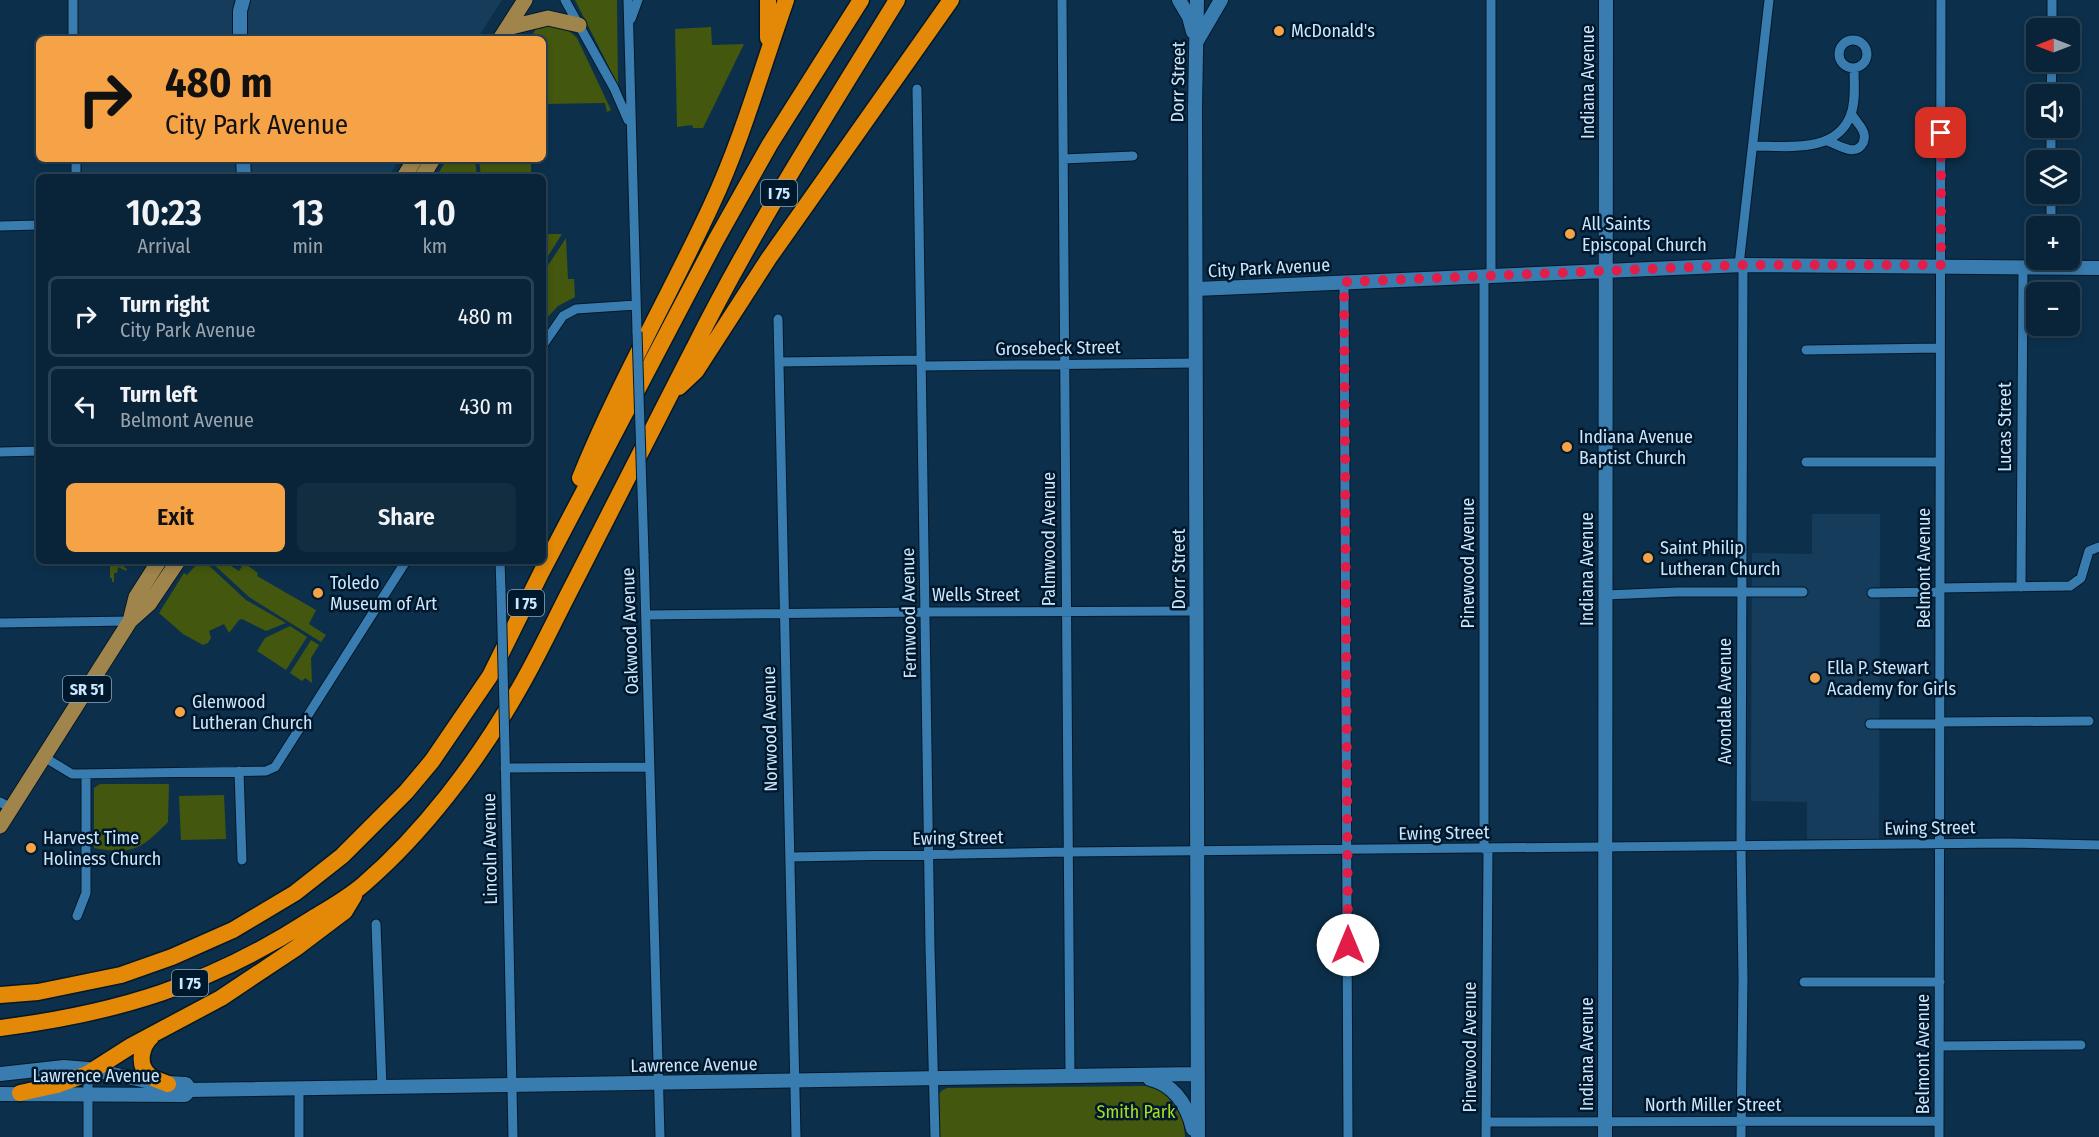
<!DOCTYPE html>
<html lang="en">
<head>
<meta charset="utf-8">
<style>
	body { margin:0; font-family:"Fira Sans Condensed",sans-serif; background:#122c40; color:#f1f3f6; height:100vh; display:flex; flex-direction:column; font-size:22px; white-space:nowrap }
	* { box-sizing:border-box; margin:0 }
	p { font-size:20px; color:#99a4ae }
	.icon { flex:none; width:33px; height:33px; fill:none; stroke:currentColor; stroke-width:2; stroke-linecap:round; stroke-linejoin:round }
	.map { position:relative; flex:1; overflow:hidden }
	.drawer { position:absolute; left:36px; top:174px; width:510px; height:390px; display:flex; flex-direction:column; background:#092438; border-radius:9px; box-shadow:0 3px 9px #0003,0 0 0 2px #294153 }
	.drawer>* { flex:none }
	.hud { position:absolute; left:36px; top:36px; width:510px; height:126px; border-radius:9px; box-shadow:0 3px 9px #0003,0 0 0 2px #294153; background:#f6a247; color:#111; overflow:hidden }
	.needle { width:39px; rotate:270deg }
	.buttons { position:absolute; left:2026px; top:18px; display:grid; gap:12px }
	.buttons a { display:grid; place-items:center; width:54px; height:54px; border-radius:9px; background:#092438; box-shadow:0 3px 9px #0003,0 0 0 2px #294153; font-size:30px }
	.pin { position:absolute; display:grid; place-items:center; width:51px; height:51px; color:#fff; margin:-26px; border-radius:12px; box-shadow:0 3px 9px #0006 }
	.me { position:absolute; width:66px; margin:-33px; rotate:0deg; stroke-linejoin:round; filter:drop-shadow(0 0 4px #0008) }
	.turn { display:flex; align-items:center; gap:21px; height:126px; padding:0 30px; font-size:27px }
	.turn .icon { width:78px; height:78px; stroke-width:2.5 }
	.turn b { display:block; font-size:42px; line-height:51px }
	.eta { display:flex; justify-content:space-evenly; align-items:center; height:102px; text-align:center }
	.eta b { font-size:36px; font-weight:600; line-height:42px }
	.button { display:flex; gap:12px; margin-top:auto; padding:12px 30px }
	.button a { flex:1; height:69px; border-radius:9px; background:#f6a247; color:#111; font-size:24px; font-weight:600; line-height:69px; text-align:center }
	.button a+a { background:#122c40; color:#f1f3f6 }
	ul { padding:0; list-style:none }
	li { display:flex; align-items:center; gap:18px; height:81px; margin:0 12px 9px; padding:0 18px; border:3px solid #294153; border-radius:9px }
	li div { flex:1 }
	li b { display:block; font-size:22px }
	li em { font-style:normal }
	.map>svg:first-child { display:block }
	.built { fill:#153d5b }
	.green { fill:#43570e }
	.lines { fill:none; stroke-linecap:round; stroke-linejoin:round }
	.street-casing { stroke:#041828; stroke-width:11 }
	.secondary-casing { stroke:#041828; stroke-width:16 }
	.primary-casing { stroke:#041828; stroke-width:17 }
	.highway-casing { stroke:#041828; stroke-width:19 }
	.street { stroke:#387cb0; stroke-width:9 }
	.secondary { stroke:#387cb0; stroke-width:14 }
	.primary { stroke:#9f844b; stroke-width:15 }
	.highway { stroke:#e48907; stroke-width:16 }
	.street-bridge-casing { stroke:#041828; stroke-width:11; stroke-linecap:butt }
	.street-bridge { stroke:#387cb0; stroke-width:9 }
	.route { stroke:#e11d48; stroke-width:10; stroke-dasharray:0 18 }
	.poi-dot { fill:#f6a247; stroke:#00182c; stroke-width:2 }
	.labels { text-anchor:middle; stroke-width:5; stroke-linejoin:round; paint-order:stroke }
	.shield { fill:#00182c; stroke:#8fa8be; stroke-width:1.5 }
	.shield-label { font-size:16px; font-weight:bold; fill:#cce6fd }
	.poi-label { font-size:18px; fill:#cce6fd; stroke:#00182c; text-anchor:start }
	.street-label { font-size:18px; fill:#cce6fd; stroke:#00182c }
	.park-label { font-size:18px; fill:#aadb24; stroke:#00182c }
</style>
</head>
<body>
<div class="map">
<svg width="2099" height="1137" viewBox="0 0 2099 1137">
	<rect width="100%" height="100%" fill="#0c304b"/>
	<path class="built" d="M77,0H502L477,39H78Z
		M81,159H400L388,177H82Z
		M1812,514H1880L1879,840L1807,839V802L1751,801L1752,553L1812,554Z"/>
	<path class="green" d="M575,0H617L618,85Z
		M545,25C558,27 568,28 577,38L611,110L607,112L605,103L543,104V39H530L536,29Z
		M711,27L712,45L744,44L703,128H693L692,125L677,127L675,29Z
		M447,159H475L477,177H436Z
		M479,159H531V177H481Z
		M543,234H562L548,256L543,259Z
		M566,238L568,279H574L575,297L558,306L543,322V273Z
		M98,561H120L125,565L124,567L127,569L126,571L118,567L117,573H114V582H112V578H110V563H98Z
		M204,561L246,600L286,623L266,631L242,619L239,620L229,633L224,624L209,631L211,638L208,643L203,645L183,634L159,613L184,573L187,575L199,562Z
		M210,561H233L231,566L239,571L244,563L258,573L257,576L316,610L309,624L326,635L321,642L249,597Z
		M290,626L307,637L286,670L257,651L265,638Z
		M311,640L319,645L311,658L312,683L305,678L302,681L290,673Z
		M100,784H169L168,822C141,849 134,855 94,848V788Z
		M224,795L226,839L181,840L179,796Z
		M1150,1086C1175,1093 1184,1113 1185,1137H940L939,1095L941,1091L947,1088Z"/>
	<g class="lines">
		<defs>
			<path id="street" d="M73,0V39
				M565,0L614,88L628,120
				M628,0L637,332
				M1062,0L1070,1077
				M631,19L638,0
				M2052,28V0
				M1839 54a14 14 0 1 1 28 0a14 14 0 1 1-28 0Z
				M917,89L930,948L935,1137
				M2051,94L2052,62
				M1827,141C1838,144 1855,158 1863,143C1864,140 1865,138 1864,134C1863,127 1855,121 1851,113
				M1753,146C1787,146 1837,154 1851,114C1856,100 1854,83 1854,68
				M76,159V177
				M1063,159L1133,156
				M2051,160V128
				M0,226L39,225
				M2051,226V194
				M1739,265L1769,0
				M1484,276V849
				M1491,276V0
				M1344,282L1348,1137
				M778,319L796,1137
				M543,345L563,316L576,309L636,305
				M1806,350L1940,348
				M779,362L921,360
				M921,366L1196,363
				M0,452L39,451
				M1806,462H1940
				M644,554L660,1137
				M500,561L501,590
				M2021,587L2023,267
				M1940,588L2070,586L2081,578L2089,551L2099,547
				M1872,593L1940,592
				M1605,595L1677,592H1803
				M646,615L925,612L1197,611
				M0,623L130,621
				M1940,722L2089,721
				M1870,724H1940
				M505,748L513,1137
				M44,757L72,774H77L266,771L275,767L406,561
				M505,768L650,767
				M239,771L242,860
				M0,802L11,808
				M790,857L1068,852L2008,843L2099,845
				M77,916L86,893V774
				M376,924L382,1087
				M1804,982H1940
				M1940,1046L2081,1045
				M88,1070V1137
				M299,1088V1137
				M1486,1122L1939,1121
				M1486,1137L1488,849
				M1741,1137L1743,979L1741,846L1743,265
				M1939,1137L1941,0"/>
			<path id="secondary" d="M1179,0L1189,17L1193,32
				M1197,0L1195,107L1198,1137
				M240,39V11L243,0
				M1197,41L1221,0
				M243,159L244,177
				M1196,289L1743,265L2099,268
				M0,1074L64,1067L88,1069L151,1082L186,1084L190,1090
				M1150,1079C1175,1085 1187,1105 1193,1129
				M0,1094L185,1095L190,1090L1197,1074
				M1605,1137L1606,0"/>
			<path id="primary" d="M507,28L548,18L579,25
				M500,39L525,0
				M404,177L415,159
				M422,177L433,159
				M130,621L149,604L178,561
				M0,826L130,621L136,597L159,561"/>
			<path id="highway" d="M768,38V0
				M679,387L696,371L769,258L951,0
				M580,478C618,384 669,297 711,206C742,140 762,68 786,0
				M0,995L38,992L121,975L172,957L233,930L295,893L342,856L406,792L432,761L490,676L541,573L716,240L770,144L861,0
				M0,1028C118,1013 209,985 310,920C328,909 348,898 364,884C423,833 477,762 516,694C538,657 556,617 576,579C616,502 655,425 694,348C754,228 827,114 897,0
				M152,1036C141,1046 137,1065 149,1075C154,1080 162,1081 168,1084
				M20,1093L57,1085L87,1074L131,1046L221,998L296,948L345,911L354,896"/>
		</defs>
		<use href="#street" class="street-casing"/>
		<use href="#secondary" class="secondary-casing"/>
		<use href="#primary" class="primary-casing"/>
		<use href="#highway" class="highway-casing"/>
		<use href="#street" class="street"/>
		<use href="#secondary" class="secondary"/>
		<use href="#primary" class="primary"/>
		<use href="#highway" class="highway"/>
		<defs>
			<path id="street-bridge" d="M637,332L644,554
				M501,590L505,748"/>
		</defs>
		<use href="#street-bridge" class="street-bridge-casing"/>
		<use href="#street-bridge" class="street-bridge"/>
	</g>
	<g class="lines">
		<path class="route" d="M1348,945L1344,282L1743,265H1941V133"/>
	</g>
	<g class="poi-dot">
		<circle cx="1279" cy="31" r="6"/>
		<circle cx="1570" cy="234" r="6"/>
		<circle cx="1567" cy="447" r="6"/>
		<circle cx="1648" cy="558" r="6"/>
		<circle cx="318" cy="593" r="6"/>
		<circle cx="1815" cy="678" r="6"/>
		<circle cx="180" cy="712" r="6"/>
		<circle cx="31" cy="848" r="6"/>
	</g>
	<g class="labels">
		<g class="shield">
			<rect x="761" y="180" width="36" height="26" rx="4.5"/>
			<rect x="508" y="590" width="36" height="26" rx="4.5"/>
			<rect x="63" y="676" width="48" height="26" rx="4.5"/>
			<rect x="172" y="970" width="36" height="26" rx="4.5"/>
		</g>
		<g class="shield-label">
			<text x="779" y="199">I 75</text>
			<text x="526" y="609">I 75</text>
			<text x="87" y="695">SR 51</text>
			<text x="190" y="989">I 75</text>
		</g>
		<g class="poi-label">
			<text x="1291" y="37">McDonald's</text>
			<text x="1582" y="230">All Saints<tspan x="1582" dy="21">Episcopal Church</tspan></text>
			<text x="1579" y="443">Indiana Avenue<tspan x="1579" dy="21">Baptist Church</tspan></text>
			<text x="1660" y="554">Saint Philip<tspan x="1660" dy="21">Lutheran Church</tspan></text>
			<text x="330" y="589">Toledo<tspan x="330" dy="21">Museum of Art</tspan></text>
			<text x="1827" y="674">Ella P. Stewart<tspan x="1827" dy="21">Academy for Girls</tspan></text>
			<text x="192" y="708">Glenwood<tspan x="192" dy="21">Lutheran Church</tspan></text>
			<text x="43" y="844">Harvest Time<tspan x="43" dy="21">Holiness Church</tspan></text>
		</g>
		<g class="street-label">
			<text transform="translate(1178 82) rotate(-89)" y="6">Dorr Street</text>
			<text transform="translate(1588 82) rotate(-90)" y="6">Indiana Avenue</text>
			<text transform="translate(1269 268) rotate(-3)" y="6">City Park Avenue</text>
			<text transform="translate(1058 348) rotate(-1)" y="6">Grosebeck Street</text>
			<text transform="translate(2005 427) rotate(-90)" y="6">Lucas Street</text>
			<text transform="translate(1049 539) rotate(-90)" y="6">Palmwood Avenue</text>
			<text transform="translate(1468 563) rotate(-90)" y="6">Pinewood Avenue</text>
			<text transform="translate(1924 568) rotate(-90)" y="6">Belmont Avenue</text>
			<text transform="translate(1179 569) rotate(-90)" y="6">Dorr Street</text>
			<text transform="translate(1587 569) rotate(-90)" y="6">Indiana Avenue</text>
			<text x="976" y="601">Wells Street</text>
			<text transform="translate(909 613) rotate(-91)" y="6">Fernwood Avenue</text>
			<text transform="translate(630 631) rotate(-92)" y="6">Oakwood Avenue</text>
			<text transform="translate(1725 701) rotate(-90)" y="6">Avondale Avenue</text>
			<text transform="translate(770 729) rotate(-91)" y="6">Norwood Avenue</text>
			<text transform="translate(1930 828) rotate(-1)" y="6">Ewing Street</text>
			<text transform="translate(1444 833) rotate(-1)" y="6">Ewing Street</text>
			<text transform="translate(958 838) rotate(-1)" y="6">Ewing Street</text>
			<text transform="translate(490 849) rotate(-91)" y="6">Lincoln Avenue</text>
			<text transform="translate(1470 1047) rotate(-90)" y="6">Pinewood Avenue</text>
			<text transform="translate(1587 1054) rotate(-90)" y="6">Indiana Avenue</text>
			<text transform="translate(1923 1054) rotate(-90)" y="6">Belmont Avenue</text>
			<text transform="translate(694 1065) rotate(-1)" y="6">Lawrence Avenue</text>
			<text x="96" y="1082">Lawrence Avenue</text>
			<text x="1713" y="1111">North Miller Street</text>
		</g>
		<g class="park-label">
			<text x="1136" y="1118">Smith Park</text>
		</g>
	</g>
</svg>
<div class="buttons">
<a><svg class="needle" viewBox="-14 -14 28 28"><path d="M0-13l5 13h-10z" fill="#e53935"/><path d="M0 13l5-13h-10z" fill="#99a4ae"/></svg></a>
<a><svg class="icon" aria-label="sound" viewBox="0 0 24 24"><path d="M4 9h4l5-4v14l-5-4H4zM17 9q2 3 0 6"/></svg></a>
<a><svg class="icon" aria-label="layers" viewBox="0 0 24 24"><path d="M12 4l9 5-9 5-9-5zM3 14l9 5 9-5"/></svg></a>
<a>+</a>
<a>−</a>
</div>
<div class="pin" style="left:1941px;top:133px;background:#d93025"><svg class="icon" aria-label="arrive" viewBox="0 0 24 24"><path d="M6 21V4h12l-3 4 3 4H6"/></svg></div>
<svg class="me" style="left:1348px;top:945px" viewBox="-20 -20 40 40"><circle r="19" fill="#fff"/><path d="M0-13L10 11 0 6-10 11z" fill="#e11d48"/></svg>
<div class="hud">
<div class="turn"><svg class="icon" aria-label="right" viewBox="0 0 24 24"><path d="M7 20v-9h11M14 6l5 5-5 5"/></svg><div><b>480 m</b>City Park Avenue</div></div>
</div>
<section class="drawer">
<div class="eta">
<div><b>10:23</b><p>Arrival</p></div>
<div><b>13</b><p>min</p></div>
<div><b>1.0</b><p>km</p></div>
</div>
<ul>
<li><svg class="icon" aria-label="right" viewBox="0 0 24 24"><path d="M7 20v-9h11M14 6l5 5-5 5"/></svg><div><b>Turn right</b><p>City Park Avenue</p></div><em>480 m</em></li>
<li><svg class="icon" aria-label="left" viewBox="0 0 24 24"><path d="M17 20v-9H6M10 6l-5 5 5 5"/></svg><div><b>Turn left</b><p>Belmont Avenue</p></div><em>430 m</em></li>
</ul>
<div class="button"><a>Exit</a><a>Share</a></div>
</section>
</div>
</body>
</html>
